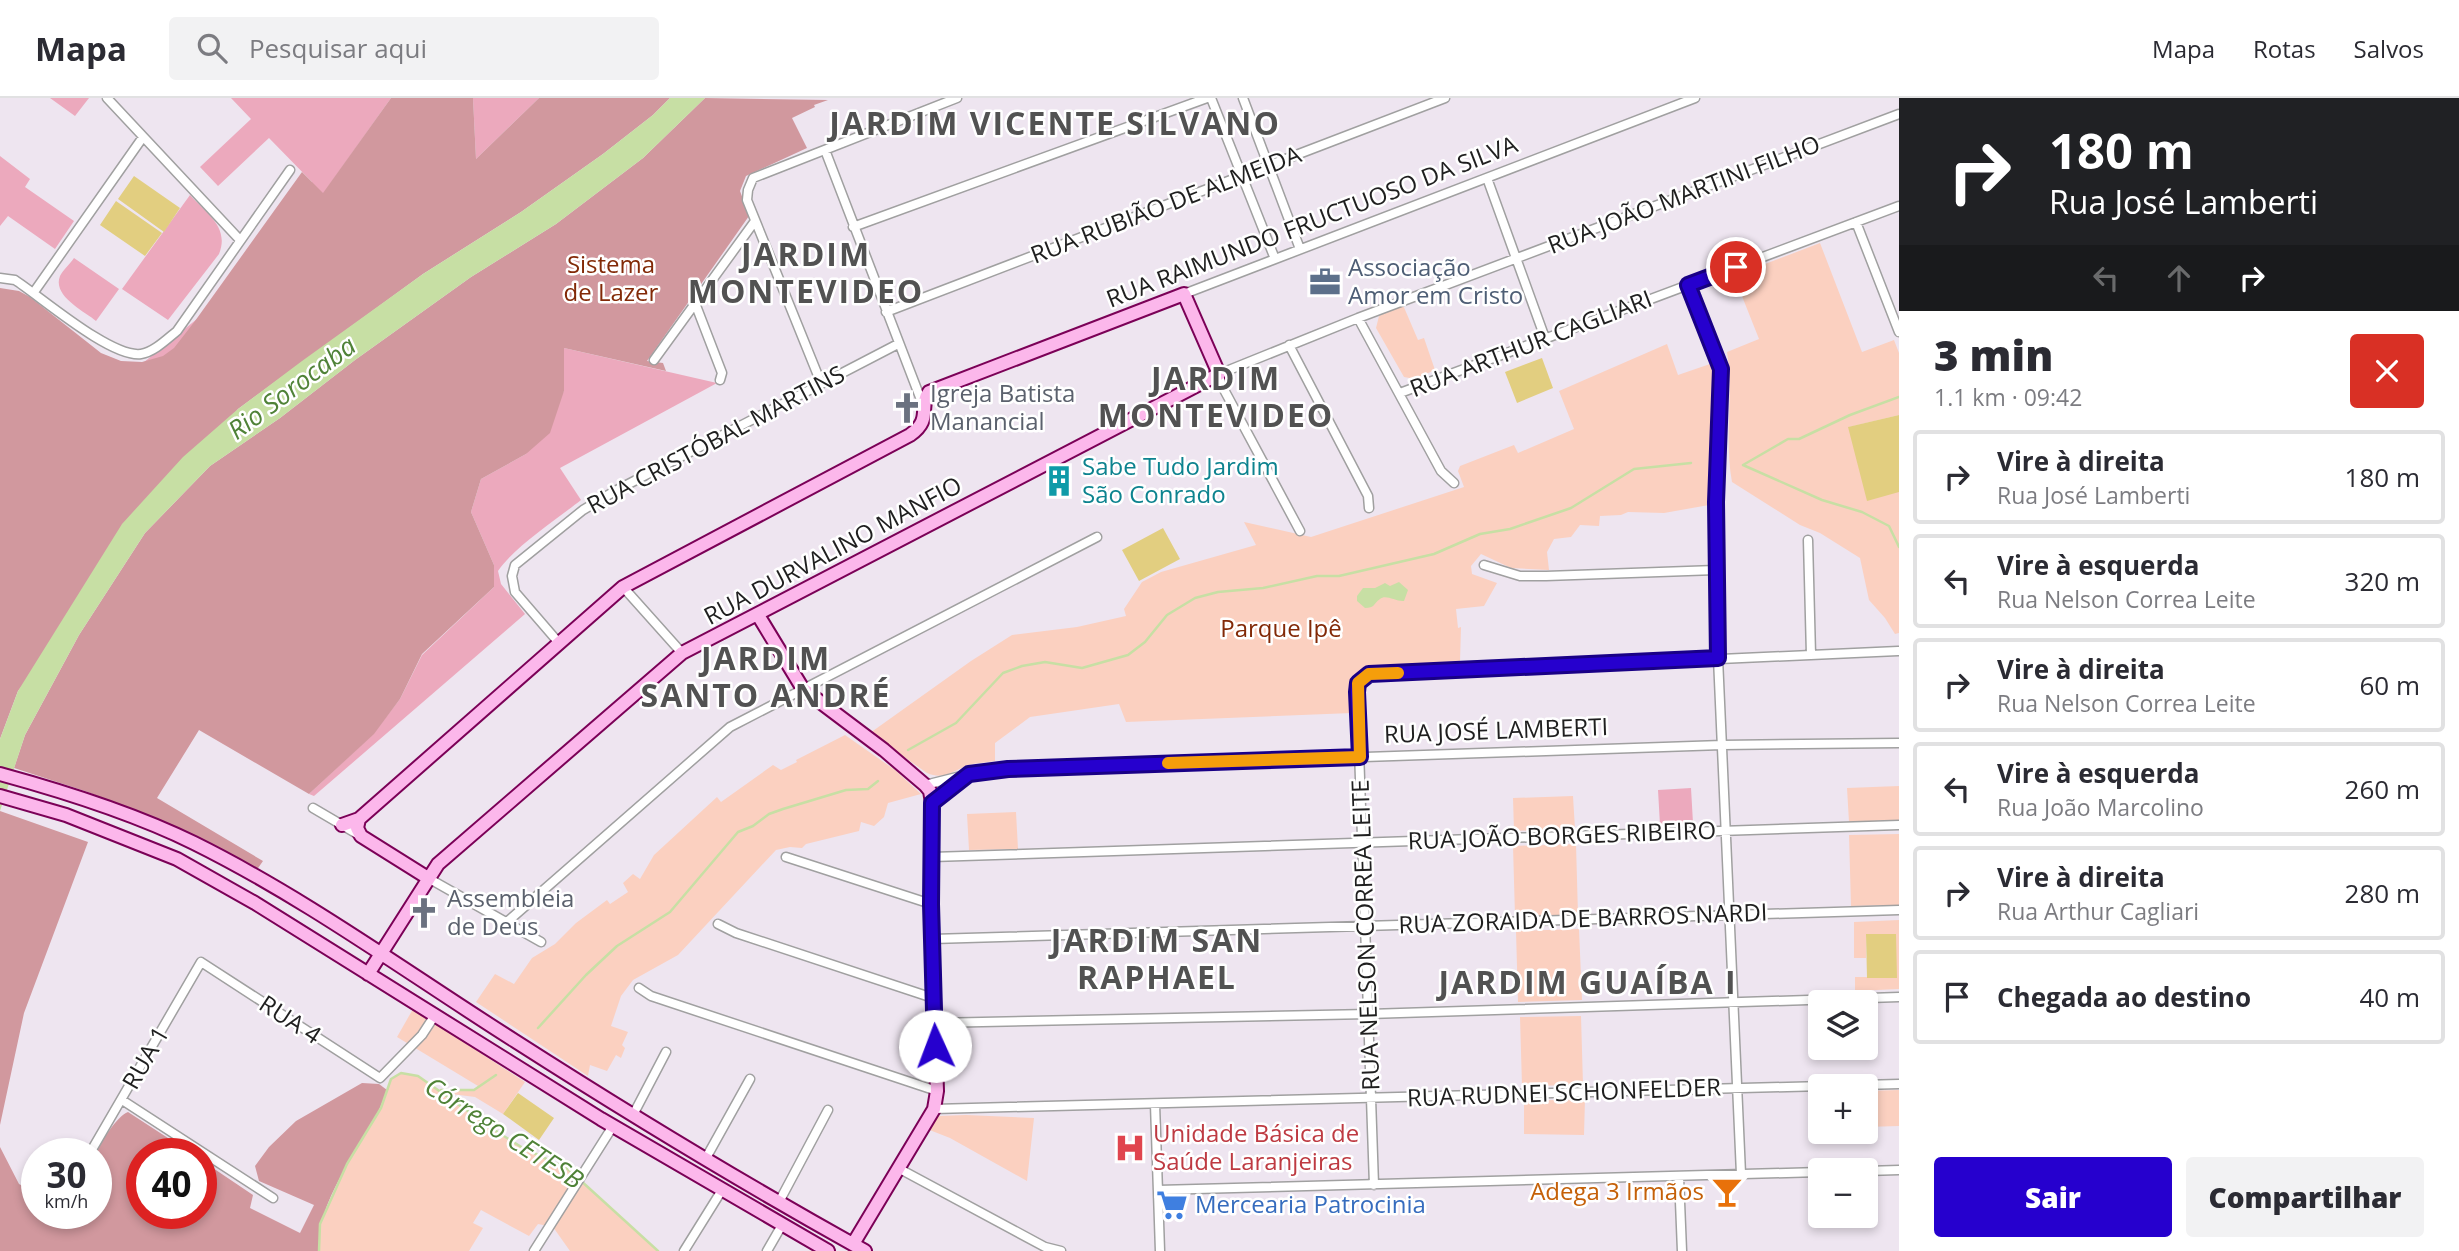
<!DOCTYPE html>
<html lang="pt">
<head>
<meta charset="utf-8">
<style>
	body { margin:0; font-family:"Open Sans",sans-serif; background:#f2f2f3; color:#2b2b33; height:100vh; display:flex; flex-direction:column; font-size:26px; white-space:nowrap }
	* { box-sizing:border-box; margin:0 }
	p { font-size:23px; color:#7c7c81 }
	.icon { flex:none; width:38px; height:38px; fill:none; stroke:currentColor; stroke-width:2; stroke-linecap:round; stroke-linejoin:round }
	.map { position:relative; flex:1; overflow:hidden }
	.sheet { display:flex; flex-direction:column; background:#fff; width:560px }
	.sheet>* { flex:none }
	.guide { background:#202124; color:#fff; overflow:hidden }
	.tools { position:absolute; left:1808px; top:892px; display:grid; gap:14px }
	.tools a { display:grid; place-items:center; width:70px; height:70px; border-radius:7px; background:#fff; box-shadow:0 4px 10px #0003; font-size:35px }
	.speed { position:absolute; left:21px; top:1040px; display:flex; gap:14px; font-size:35px; font-weight:700; text-align:center }
	.speed>* { display:grid; place-content:center; width:91px; height:91px; border-radius:50%; background:#fff; box-shadow:0 4px 10px #0003; line-height:1 }
	.speed small { font-size:18px; font-weight:400 }
	.speed .limit { border:10px solid #d22; background:#fff; color:#111 }
	.pin { position:absolute; display:grid; place-items:center; width:60px; height:60px; color:#fff; margin:-30px; border:4px solid #fff; border-radius:50%; box-shadow:0 2px 7px #0007 }
	.me { position:absolute; width:77px; margin:-38px; rotate:358deg; stroke-linejoin:round; filter:drop-shadow(0 0 5px #0008) }
	.turn { display:flex; align-items:center; gap:24px; height:147px; padding:0 35px; font-size:32px }
	.turn .icon { width:91px; height:91px; stroke-width:2.5 }
	.turn b { display:block; font-size:49px; line-height:60px }
	.lanes { display:flex; align-items:center; height:66px; padding:0 35px; background:#0003; justify-content:center; gap:35px; direction:ltr }
	.lanes .off { opacity:.35 }
	.round { display:grid; place-items:center; flex:none; width:74px; height:74px; border-radius:7px; background:#f2f2f3 }
	.overview { display:flex; align-items:center; justify-content:space-between; height:119px; padding:0 35px }
	h1 { font-size:42px; font-weight:800; line-height:52px }
	.action { display:flex; gap:14px; margin-top:auto; padding:14px 35px }
	.action a { flex:1; height:80px; border-radius:7px; background:#2600ce; color:#fff; font-size:28px; font-weight:800; line-height:80px; text-align:center }
	.action a+a { background:#f2f2f3; color:#2b2b33 }
	ul { padding:0; list-style:none }
	li { display:flex; align-items:center; gap:21px; height:94px; margin:0 14px 10px; padding:0 21px; border:4px solid #e1e1e2; border-radius:7px }
	li div { flex:1 }
	li b { display:block; font-size:26px }
	li em { font-style:normal }
	header { display:flex; align-items:center; gap:42px; box-sizing:border-box; height:98px; padding:0 35px; background:#fff; border-bottom:2px solid #e1e1e2 }
	header strong { font-size:33px }
	nav { display:flex; gap:38px; margin-inline-start:auto; font-size:24px }
	.search { width:490px; height:63px; background:#f2f2f3; display:flex; align-items:center; gap:18px; box-sizing:border-box; padding:0 24px; border-radius:7px; color:#7c7c81; font-size:26px }
	main { display:flex; flex:1; min-height:0 }
	.map>svg:first-child { display:block }
	.grass { fill:#eca9bd }
	.forest { fill:#d1989e }
	.park { fill:#fbd0c0 }
	.pitch { fill:#e2ce80 }
	.water { fill:#c7dfa4 }
	.lines { fill:none; stroke-linecap:round; stroke-linejoin:round }
	.stream { stroke:#c7dfa4; stroke-width:2.5 }
	.street-casing { stroke:#a0a0a0; stroke-width:11 }
	.secondary-casing { stroke:#7b0157; stroke-width:16 }
	.street { stroke:#fff; stroke-width:8 }
	.secondary { stroke:#fcb7eb; stroke-width:12 }
	.route-casing { stroke:#190086; stroke-width:18 }
	.route { stroke:#2600ce; stroke-width:12 }
	.slow { stroke:#f59e0b; stroke-width:12 }
	.labels { text-anchor:middle; stroke-width:5; stroke-linejoin:round; paint-order:stroke }
	.street-label { font-size:24px; fill:#1f1f1f; stroke:#fff }
	.park-label { font-size:24px; fill:#822907; stroke:#fff }
	.service-label { font-size:24px; fill:#4e5e75; stroke:#fff; text-anchor:start }
	.worship-label { font-size:24px; fill:#5b616d; stroke:#fff; text-anchor:start }
	.culture-label { font-size:24px; fill:#0d838f; stroke:#fff; text-anchor:start }
	.health-label { font-size:24px; fill:#be3a42; stroke:#fff; text-anchor:start }
	.food-label { font-size:24px; fill:#c56008; stroke:#fff; text-anchor:end }
	.shop-label { font-size:24px; fill:#366cbe; stroke:#fff; text-anchor:start }
	.water-label { font-size:26px; font-style:italic; fill:#4f8237; stroke:#fff }
	.district-label { font-size:32px; font-weight:bold; letter-spacing:2px; fill:#525252; stroke:#fff }
</style>
</head>
<body>
<header>
<strong>Mapa</strong>
<div class="search"><svg class="icon" aria-label="search" viewBox="0 0 24 24"><circle cx="10" cy="10" r="6"/><path d="M15 15l6 6"/></svg>Pesquisar aqui</div>
<nav><a>Mapa</a><a>Rotas</a><a>Salvos</a></nav>
</header>
<main>
<div class="map">
<svg width="1899" height="1153" viewBox="0 0 1899 1153">
	<rect width="100%" height="100%" fill="#eee5f0"/>
	<path class="grass" d="M50,0H89L75,18Z
		M231,0H391L323,96L265,182L125,291L116,287L257,172L312,84L269,40L218,88L200,69L251,21Z
		M473,0H539L476,61Z
		M0,58L30,81L25,89L74,123L55,151L8,118L0,128Z
		M190,97C206,115 230,129 219,156L168,222L122,191Z
		M74,160L119,191L96,223C84,213 52,198 60,178C63,172 70,166 74,160Z
		M564,250L717,285L560,370L581,402C557,421 514,449 498,473L501,486L525,516L314,698L309,696L373,636L400,601L422,557L494,489V467L471,414L481,381L526,356L564,293Z
		M1691,690L1693,725L1660,727L1658,692Z"/>
	<path class="forest" d="M391,0H473L476,61L539,0H670L653,17L603,56L521,114L423,176L238,311L18,593L0,641V190L19,193L30,199L101,255L121,263L142,264L163,258L174,250L195,223L302,74L323,95Z
		M705,0L828,2L814,7L815,9L792,20L807,50L746,78L740,93L749,118L647,263L663,265L666,273L564,250V293L550,335L526,356L481,381L471,414L494,467V489L422,556L400,601L374,636L309,696L199,632L157,700L263,763L256,773L136,714L88,694L14,670L25,637L79,537L145,435L210,368L280,320L355,262L471,179L556,126L643,60Z
		M0,713L88,744L24,915L0,1027Z
		M362,985L379,986L387,992C369,1047 317,1092 319,1153H0V1049L19,1086L37,1096V1115L61,1118L63,1115H96C96,1097 93,1076 96,1058C98,1047 117,1018 128,1014L191,1055H142V1115H201V1062L253,1097L250,1110L300,1135L314,1107L259,1083L255,1068L269,1049L296,1023Z"/>
	<path class="park" d="M1820,145L1862,254L1894,242L1899,255V317L1849,329L1899,394V535L1895,536L1885,520L1869,502L1860,460L1820,435L1800,427L1732,384C1724,341 1734,297 1727,254L1759,241L1734,178Z
		M1403,207L1418,242L1424,240L1435,272L1415,281L1404,279L1376,230L1379,218Z
		M1667,246L1678,277L1710,266L1713,272L1709,407L1664,415L1628,414L1621,417L1600,418L1599,428L1580,427L1571,439L1554,441L1547,454L1549,472L1511,470L1481,456L1471,468L1472,476L1497,485L1484,508L1456,511L1458,530L1461,529L1460,564L1362,571L1353,582L1352,615L1126,624L1119,606L1030,619L995,645V663C988,664 979,665 972,666C955,671 945,683 927,675L870,635L971,563L1012,537L1077,529L1126,518L1124,511L1142,484L1161,474L1256,447L1244,424L1311,439L1464,389L1458,373L1460,368L1514,347L1518,355L1574,331L1559,293Z
		M845,637L895,672L921,696L888,705L884,719L874,728L861,724L859,733L806,746L802,750L790,749L776,752L678,857L633,882L621,898L611,928L628,934L622,947L625,950L621,960L616,957L607,973L590,967L588,978L476,904L495,876L514,886L532,860L555,846L576,825L607,802L610,806L628,794L623,785L633,776L640,781L654,757L717,699L721,704L773,667L781,672L797,664L796,662Z
		M1899,688V722L1849,724L1847,690Z
		M1573,698L1575,731L1514,733L1513,700Z
		M1016,714L1018,751L969,752L967,716Z
		M1899,736V807L1851,808L1849,737Z
		M1576,746L1578,817L1515,818L1513,748Z
		M1899,822V891L1855,893V879H1897L1866,837V860H1854V824Z
		M1579,831L1582,902L1518,904L1516,833Z
		M413,911L525,984L503,1016L475,999L444,995L442,993L473,992L478,988L397,939Z
		M1581,918L1583,987L1522,988L1520,919Z
		M401,975L418,978L499,1035L523,1050L568,1071L658,1153H570L553,1129L538,1126L529,1138L481,1112L473,1125L483,1130L469,1153H319L320,1126L347,1066L381,1010L391,981Z
		M1899,992V1028L1866,1029V993Z
		M1585,1001L1584,1037L1524,1036V1003Z
		M966,1017L1034,1020L1027,1083L950,1040L927,1031L939,1018Z"/>
	<path class="pitch" d="M134,78L180,110L164,134L118,101Z
		M116,103L162,135L145,158L100,127Z
		M1542,260L1553,290L1517,305L1505,274Z
		M1899,317V394L1867,403L1848,329Z
		M1163,430L1180,461L1139,483L1122,452Z
		M1866,836H1896L1897,880H1867Z
		M518,995L554,1020L539,1042L503,1016Z"/>
	<path class="water" d="M670,0H705L643,60L556,126L471,179L355,262L280,320L210,368L145,435L79,537L25,637L0,713V641L18,593L122,426L183,359L238,311L302,263L423,176L521,114L603,56L653,17Z
		M1399,484L1408,492L1404,503C1396,504 1386,496 1380,501C1373,506 1375,510 1365,510L1357,503V498L1363,490H1375L1385,485L1390,488Z"/>
	<g class="lines">
		<path class="stream" d="M1743,367L1822,402L1862,414L1889,428L1899,449
			M1743,367L1788,341H1799L1850,317L1899,299
			M908,652L956,625L1003,575L1022,568L1045,564L1082,570L1128,557L1145,544L1167,517L1195,500L1218,494L1263,490L1317,478H1339L1434,456L1480,436L1510,431L1571,410L1634,371L1691,365
			M538,930L586,877L617,848L670,814L738,734L753,728L769,716L783,711L846,692L868,691L878,683
			M441,992H474L496,977
			M319,1153L320,1126L347,1066L381,1010L391,981L401,975L418,978L499,1035L523,1050L568,1071L658,1153"/>
		<defs>
			<path id="street" d="M107,0L240,142
				M1211,0L1275,161
				M1243,0L1300,151
				M825,52L923,307
				M1487,80L1545,240
				M1856,124L1899,234
				M853,129L1207,0
				M0,180L15,182C41,199 111,260 141,256C154,254 167,241 177,233L290,72
				M1688,187L1721,271L1716,404L1718,560L1741,1076
				M34,194L143,39
				M1184,196L1695,0
				M695,205L722,275L720,282
				M886,214L1445,0
				M1358,220L1441,373L1454,385
				M1289,247L1368,398L1369,410
				M654,262L755,123
				M821,285L747,102L748,92L753,80L957,0
				M1400,295L1899,108
				M1300,433L1221,286L1219,276L1358,220L1899,16
				M1808,442L1811,557
				M1484,467L1520,478H1546L1716,472
				M623,489L682,555
				M559,545L515,494L512,478L515,467L583,412L615,393L898,246
				M925,687L969,676L1008,671L1722,647L1899,645
				M932,705L966,678
				M313,710L359,737
				M786,759L931,806
				M932,759L1899,727
				M428,780L541,844
				M507,824L730,629L1097,439
				M718,826L736,835L933,900
				M932,841L1899,812
				M639,890L651,898L937,993
				M934,925L1369,916L1899,899
				M122,1002L273,1100
				M1155,1006L1160,1153
				M934,1011L1899,986
				M633,1017L666,954
				M90,1055L201,864L380,980L422,937L435,917
				M706,1060L750,981
				M898,1070L1045,1149L1061,1153
				M1866,1073L1899,1072
				M1679,1079L1682,1153
				M1374,1087L1357,594C1358,584 1360,581 1369,577L1898,553
				M1158,1092L1820,1074
				M779,1104L828,1012
				M534,1153L613,1028
				M684,1153L722,1092
				M767,1153L782,1127"/>
			<path id="secondary" d="M758,517L803,591L884,652L925,687L930,693L932,705L931,806L937,993L934,1011L853,1146
				M0,676C66,694 133,715 194,745C307,801 409,876 515,943C629,1016 746,1087 865,1153
				M0,698L66,717L177,761L255,805L601,1021L828,1153
				M359,721L357,730L361,738L428,780
				M342,727L359,721L623,489L910,337C933,321 918,309 929,294L1184,196L1219,276L682,555L438,766L368,876"/>
		</defs>
		<use href="#street" class="street-casing"/>
		<use href="#secondary" class="secondary-casing"/>
		<use href="#street" class="street"/>
		<use href="#secondary" class="secondary"/>
	</g>
	<g class="lines">
		<defs>
			<path id="route" d="M935,948L931,806L932,705L969,676L1008,671L1360,659L1357,594L1358,585L1369,576L1718,560L1716,404L1721,271L1688,187L1736,169"/>
		</defs>
		<use href="#route" class="route-casing"/>
		<use href="#route" class="route"/>
		<path class="slow" d="M1168,665L1360,659L1358,585L1369,576L1398,575"/>
	</g>
	<defs>
		<symbol id="office-bare" viewBox="-9 -9 18 18"><path d="M-6-3h4V-5.5h4V-3h4V5H-6ZM-1-4.5V-3h2v-1.5ZM-6 0V1H6V0Z" fill="#5c6f8a" stroke="#fff" stroke-width="2.5" paint-order="stroke"/></symbol>
		<symbol id="church-bare" viewBox="-9 -9 18 18"><path d="M-1.2-6h2.4v3.5h3.3v2.4h-3.3V6h-2.4V-.1h-3.3v-2.4h3.3Z" fill="#6b7280" stroke="#fff" stroke-width="2.5" paint-order="stroke"/></symbol>
		<symbol id="building-bare" viewBox="-9 -9 18 18"><path d="M-4-6H4V6H1V3H-1V6H-4ZM-2.5-4.3h1.7v1.8h-1.7ZM.8-4.3h1.7v1.8H.8ZM-2.5-1h1.7V.8h-1.7ZM.8-1h1.7V.8H.8Z" fill="#0f9aa8" stroke="#fff" stroke-width="2.5" paint-order="stroke"/></symbol>
		<symbol id="hospital-bare" viewBox="-9 -9 18 18"><path d="M-5-5h3v3.5h4V-5h3V5h-3V1.5h-4V5h-3Z" fill="#e0444e" stroke="#fff" stroke-width="2.5" paint-order="stroke"/></symbol>
		<symbol id="bar-bare" viewBox="-9 -9 18 18"><path d="M-6-5H6L.8 .8V4.5H3.5V6h-7V4.5H-.8V.8Z" fill="#e8710a" stroke="#fff" stroke-width="2.5" paint-order="stroke"/></symbol>
		<symbol id="supermarket-bare" viewBox="-9 -9 18 18"><path d="M-6-5.5h2.5l.6 2H6L4.5 2H-2.5L-4.4-4H-6ZM-1.5 3.2a1.3 1.3 0 1 0 .1 0ZM3 3.2a1.3 1.3 0 1 0 .1 0Z" fill="#3f7fe0" stroke="#fff" stroke-width="2.5" paint-order="stroke"/></symbol>
	</defs>
	<g fill-rule="evenodd">
		<use href="#office-bare" x="1303" y="162" width="44" height="44"/>
		<use href="#church-bare" x="885" y="288" width="44" height="44"/>
		<use href="#building-bare" x="1037" y="361" width="44" height="44"/>
		<use href="#church-bare" x="402" y="793" width="44" height="44"/>
		<use href="#hospital-bare" x="1108" y="1028" width="44" height="44"/>
		<use href="#bar-bare" x="1705" y="1072" width="44" height="44"/>
		<use href="#supermarket-bare" x="1150" y="1085" width="44" height="44"/>
	</g>
	<g class="labels">
		<g class="street-label">
			<text transform="translate(1684 97) rotate(-21)" y="8">RUA JOÃO MARTINI FILHO</text>
			<text transform="translate(1166 107) rotate(-21)" y="8">RUA RUBIÃO DE ALMEIDA</text>
			<text transform="translate(1312 124) rotate(-21)" y="8">RUA RAIMUNDO FRUCTUOSO DA SILVA</text>
			<text transform="translate(1531 246) rotate(-21)" y="8">RUA ARTHUR CAGLIARI</text>
			<text transform="translate(716 342) rotate(-28)" y="8">RUA CRISTÓBAL MARTINS</text>
			<text transform="translate(833 453) rotate(-28)" y="8">RUA DURVALINO MANFIO</text>
			<text transform="translate(1496 633) rotate(-2)" y="8">RUA JOSÉ LAMBERTI</text>
			<text transform="translate(1562 738) rotate(-2)" y="8">RUA JOÃO BORGES RIBEIRO</text>
			<text transform="translate(1583 821) rotate(-2)" y="8">RUA ZORAIDA DE BARROS NARDI</text>
			<text transform="translate(1366 837) rotate(-92)" y="8">RUA NELSON CORREA LEITE</text>
			<text transform="translate(290 922) rotate(33)" y="8">RUA 4</text>
			<text transform="translate(146 960) rotate(-60)" y="8">RUA 1</text>
			<text transform="translate(1564 995) rotate(-2)" y="8">RUA RUDNEI SCHONFELDER</text>
		</g>
		<g class="park-label">
			<text x="611" y="175">Sistema<tspan x="611" dy="28">de Lazer</tspan></text>
			<text x="1281" y="539">Parque Ipê</text>
		</g>
		<g class="service-label">
			<text x="1348" y="178">Associação<tspan x="1348" dy="28">Amor em Cristo</tspan></text>
		</g>
		<g class="worship-label">
			<text x="930" y="304">Igreja Batista<tspan x="930" dy="28">Manancial</tspan></text>
			<text x="447" y="809">Assembleia<tspan x="447" dy="28">de Deus</tspan></text>
		</g>
		<g class="culture-label">
			<text x="1082" y="377">Sabe Tudo Jardim<tspan x="1082" dy="28">São Conrado</tspan></text>
		</g>
		<g class="health-label">
			<text x="1153" y="1044">Unidade Básica de<tspan x="1153" dy="28">Saúde Laranjeiras</tspan></text>
		</g>
		<g class="food-label">
			<text x="1704" y="1102">Adega 3 Irmãos</text>
		</g>
		<g class="shop-label">
			<text x="1195" y="1115">Mercearia Patrocinia</text>
		</g>
		<g class="water-label">
			<text transform="translate(292 290) rotate(-37)" y="9">Rio Sorocaba</text>
			<text transform="translate(504 1035) rotate(33)" y="9">Córrego CETESB</text>
		</g>
		<g class="district-label">
			<text x="1055" y="37">JARDIM VICENTE SILVANO</text>
			<text x="806" y="168">JARDIM<tspan x="806" dy="37">MONTEVIDEO</tspan></text>
			<text x="1216" y="292">JARDIM<tspan x="1216" dy="37">MONTEVIDEO</tspan></text>
			<text x="766" y="572">JARDIM<tspan x="766" dy="37">SANTO ANDRÉ</tspan></text>
			<text x="1157" y="854">JARDIM SAN<tspan x="1157" dy="37">RAPHAEL</tspan></text>
			<text x="1588" y="896">JARDIM GUAÍBA I</text>
		</g>
	</g>
</svg>
<div class="tools">
<a><svg class="icon" aria-label="layers" viewBox="0 0 24 24"><path d="M12 4l9 5-9 5-9-5zM3 14l9 5 9-5"/></svg></a>
<a>+</a>
<a>−</a>
</div>
<div class="speed"><div>30<small>km/h</small></div><div class="limit">40</div></div>
<div class="pin" style="left:1736px;top:169px;background:#d93025"><svg class="icon" aria-label="arrive" viewBox="0 0 24 24"><path d="M6 21V4h12l-3 4 3 4H6"/></svg></div>
<svg class="me" style="left:935px;top:948px" viewBox="-20 -20 40 40"><circle r="19" fill="#fff"/><path d="M0-13L10 11 0 6-10 11z" fill="#2600ce"/></svg>
</div>
<section class="sheet">
<div class="guide">
<div class="turn"><svg class="icon" aria-label="right" viewBox="0 0 24 24"><path d="M7 20v-9h11M14 6l5 5-5 5"/></svg><div><b>180 m</b>Rua José Lamberti</div></div>
<div class="lanes"><svg class="icon off" aria-label="left" viewBox="0 0 24 24"><path d="M17 20v-9H6M10 6l-5 5 5 5"/></svg><svg class="icon off" aria-label="ahead" viewBox="0 0 24 24"><path d="M12 20V5M6 11l6-6 6 6"/></svg><svg class="icon" aria-label="right" viewBox="0 0 24 24"><path d="M7 20v-9h11M14 6l5 5-5 5"/></svg></div>
</div>
<div class="overview"><div><h1>3 min</h1><p>1.1 km · 09:42</p></div><a class="round" style="background:#d93025;color:#fff"><svg class="icon" aria-label="close" viewBox="0 0 24 24"><path d="M6 6l12 12M18 6L6 18"/></svg></a></div>
<ul>
<li><svg class="icon" aria-label="right" viewBox="0 0 24 24"><path d="M7 20v-9h11M14 6l5 5-5 5"/></svg><div><b>Vire à direita</b><p>Rua José Lamberti</p></div><em>180 m</em></li>
<li><svg class="icon" aria-label="left" viewBox="0 0 24 24"><path d="M17 20v-9H6M10 6l-5 5 5 5"/></svg><div><b>Vire à esquerda</b><p>Rua Nelson Correa Leite</p></div><em>320 m</em></li>
<li><svg class="icon" aria-label="right" viewBox="0 0 24 24"><path d="M7 20v-9h11M14 6l5 5-5 5"/></svg><div><b>Vire à direita</b><p>Rua Nelson Correa Leite</p></div><em>60 m</em></li>
<li><svg class="icon" aria-label="left" viewBox="0 0 24 24"><path d="M17 20v-9H6M10 6l-5 5 5 5"/></svg><div><b>Vire à esquerda</b><p>Rua João Marcolino</p></div><em>260 m</em></li>
<li><svg class="icon" aria-label="right" viewBox="0 0 24 24"><path d="M7 20v-9h11M14 6l5 5-5 5"/></svg><div><b>Vire à direita</b><p>Rua Arthur Cagliari</p></div><em>280 m</em></li>
<li><svg class="icon" aria-label="arrive" viewBox="0 0 24 24"><path d="M6 21V4h12l-3 4 3 4H6"/></svg><div><b>Chegada ao destino</b></div><em>40 m</em></li>
</ul>
<div class="action"><a>Sair</a><a>Compartilhar</a></div>
</section>
</main>
</body>
</html>
